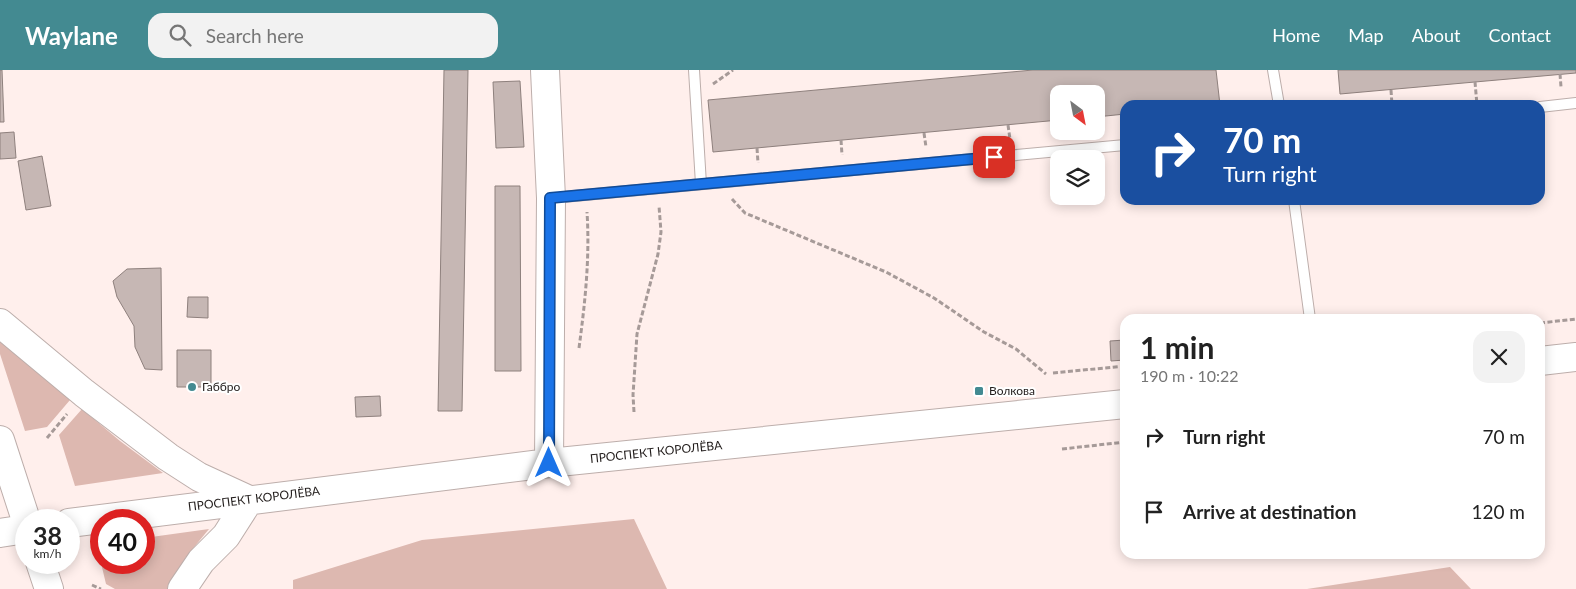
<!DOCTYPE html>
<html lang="en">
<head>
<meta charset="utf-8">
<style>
	body { margin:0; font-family:Lato,sans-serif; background:#f2f2f2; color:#222; height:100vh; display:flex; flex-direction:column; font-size:19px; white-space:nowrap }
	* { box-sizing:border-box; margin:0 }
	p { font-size:16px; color:#767676 }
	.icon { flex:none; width:28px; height:28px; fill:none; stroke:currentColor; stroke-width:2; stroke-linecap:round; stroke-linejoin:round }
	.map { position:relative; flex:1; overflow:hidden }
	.drawer { position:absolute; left:1120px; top:244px; width:425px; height:245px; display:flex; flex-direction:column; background:#fff; border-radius:15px; box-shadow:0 2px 12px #0003 }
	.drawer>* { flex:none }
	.banner { position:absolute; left:1120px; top:30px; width:425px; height:105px; border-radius:15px; box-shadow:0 2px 12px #0003; background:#1a4fa0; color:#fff; overflow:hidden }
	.needle { width:32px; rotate:148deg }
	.buttons { position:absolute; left:1050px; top:15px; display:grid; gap:10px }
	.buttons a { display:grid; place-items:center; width:55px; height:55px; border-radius:10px; background:#fff; box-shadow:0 2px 12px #0003; font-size:25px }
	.speed { position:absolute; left:15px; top:439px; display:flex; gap:10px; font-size:25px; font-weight:700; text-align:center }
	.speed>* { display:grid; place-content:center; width:65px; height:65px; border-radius:50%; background:#fff; box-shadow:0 2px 12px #0003; line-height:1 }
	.speed small { font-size:12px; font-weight:400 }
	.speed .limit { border:8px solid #d22; background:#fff; color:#111 }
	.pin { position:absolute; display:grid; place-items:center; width:42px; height:42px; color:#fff; margin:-21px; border-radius:10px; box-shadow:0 2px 8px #0006 }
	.me { position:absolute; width:55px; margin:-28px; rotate:0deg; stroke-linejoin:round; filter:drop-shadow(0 0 4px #0008) }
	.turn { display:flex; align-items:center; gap:18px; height:105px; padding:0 20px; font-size:22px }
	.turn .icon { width:65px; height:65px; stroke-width:2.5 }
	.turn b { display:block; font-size:35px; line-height:42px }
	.round { display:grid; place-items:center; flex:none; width:52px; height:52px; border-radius:15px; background:#f2f2f2 }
	.headline { display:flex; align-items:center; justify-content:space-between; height:85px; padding:0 20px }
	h1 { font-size:30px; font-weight:700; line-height:38px }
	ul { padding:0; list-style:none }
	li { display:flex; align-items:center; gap:15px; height:75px; padding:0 20px }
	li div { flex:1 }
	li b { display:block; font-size:19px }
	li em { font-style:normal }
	header { display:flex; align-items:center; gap:30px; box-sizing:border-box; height:70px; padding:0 25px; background:#438a91; color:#fff }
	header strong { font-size:24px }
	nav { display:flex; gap:28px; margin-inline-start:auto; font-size:18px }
	.search { width:350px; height:45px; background:#f2f2f2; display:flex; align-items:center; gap:12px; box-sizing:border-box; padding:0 18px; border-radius:15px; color:#767676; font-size:19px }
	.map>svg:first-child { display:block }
	.green { fill:#ddb8b0 }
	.building { fill:#c6b7b4; stroke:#8e807d }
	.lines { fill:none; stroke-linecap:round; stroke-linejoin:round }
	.lane-casing { stroke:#bdaeab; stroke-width:12 }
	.secondary-casing { stroke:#bdaeab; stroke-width:30 }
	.path { stroke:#a69a98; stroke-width:3; stroke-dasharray:5 2.5; stroke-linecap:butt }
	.lane { stroke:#fff; stroke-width:10 }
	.secondary { stroke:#fff; stroke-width:28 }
	.route-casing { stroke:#114b97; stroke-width:12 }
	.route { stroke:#1a73e8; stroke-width:9 }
	.poi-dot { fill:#438a91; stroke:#fff; stroke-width:2 }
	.labels { text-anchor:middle; stroke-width:4; stroke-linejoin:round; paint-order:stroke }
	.poi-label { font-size:12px; fill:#221d1c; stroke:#fff; text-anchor:start }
	.street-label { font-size:12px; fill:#221d1c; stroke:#fff }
</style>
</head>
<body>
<header>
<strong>Waylane</strong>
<div class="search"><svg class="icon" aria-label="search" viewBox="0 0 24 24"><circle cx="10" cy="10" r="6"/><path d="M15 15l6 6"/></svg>Search here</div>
<nav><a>Home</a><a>Map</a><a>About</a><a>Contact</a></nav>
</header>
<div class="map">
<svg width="1576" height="519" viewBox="0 0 1576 519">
	<rect width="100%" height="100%" fill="#ffefec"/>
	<path class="green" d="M0,269L70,330L47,357L25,361L0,284Z
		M82,339L120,371L163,403L75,416L59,365Z
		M634,449L667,519H293V510L422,470Z
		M209,459L186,487L167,519H115L106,514L101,493L144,492V468Z
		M1450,497L1471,519H1307Z"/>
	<path class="building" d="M0,0H2L4,52H0Z
		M444,0H468L462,341H438Z
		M1033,0H1216L1220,35H1125V44L1096,47V24H1059V50L713,82L708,30Z
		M1338,0H1576V3L1340,24Z
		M520,11L524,77L496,78L493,12Z
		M14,62L16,88L0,89V63Z
		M42,86L51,136L26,140L18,91Z
		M495,116H520L521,301H495Z
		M161,198L162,300L145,299L135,277L134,256L117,227L113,211L127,199Z
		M188,227H208V248L187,247Z
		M1125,270V290L1111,291L1110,271Z
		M177,280H211V317H177Z
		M380,326L381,346L356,347L355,327Z"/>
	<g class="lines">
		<defs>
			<path id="lane" d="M694,0L701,114
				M1273,0L1279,35
				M1540,37L1576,33
				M552,128L1125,75
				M1294,130L1310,249"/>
			<path id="secondary" d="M545,0L551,128L549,393
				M0,253L84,323L168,387L199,407L249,430
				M1540,291L1576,287
				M0,370L26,450
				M69,453L549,393L1125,334
				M0,463L26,459
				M40,492L49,519
				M182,519L201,491L226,466L249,430"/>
		</defs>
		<use href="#lane" class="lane-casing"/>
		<use href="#secondary" class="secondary-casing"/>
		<path class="path" d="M1560,4L1561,17
			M1475,12L1477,35
			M713,14L733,0
			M1391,20L1392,35
			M1008,55L1010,69
			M924,63L926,77
			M841,70L842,85
			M757,78L758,93
			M732,129L745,143L886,202L934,228L984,262L1016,279L1046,304
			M1540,253L1576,249
			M579,278C585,233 590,188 587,142
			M1053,303L1125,296
			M634,342L633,325L637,264L658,184L661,162L659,136
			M47,368L67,344
			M1062,379L1125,372
			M92,515L101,519"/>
		<use href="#lane" class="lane"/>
		<use href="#secondary" class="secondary"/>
	</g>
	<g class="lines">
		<defs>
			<path id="route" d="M549,393L550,128L994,87"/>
		</defs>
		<use href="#route" class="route-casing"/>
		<use href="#route" class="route"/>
	</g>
	<g class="poi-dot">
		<circle cx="192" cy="317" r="5"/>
		<rect x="974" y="316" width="10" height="10" rx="2.5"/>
	</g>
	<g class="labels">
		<g class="poi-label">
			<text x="202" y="321">Габбро</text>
			<text x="989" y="325">Волкова</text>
		</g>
		<g class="street-label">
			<text transform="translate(656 382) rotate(-6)" y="4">ПРОСПЕКТ КОРОЛЁВА</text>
			<text transform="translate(254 429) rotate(-7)" y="4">ПРОСПЕКТ КОРОЛЁВА</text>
		</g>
	</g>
</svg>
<div class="buttons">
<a><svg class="needle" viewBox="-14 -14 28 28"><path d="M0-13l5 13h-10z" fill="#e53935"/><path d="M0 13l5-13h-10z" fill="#767676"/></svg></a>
<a><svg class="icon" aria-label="layers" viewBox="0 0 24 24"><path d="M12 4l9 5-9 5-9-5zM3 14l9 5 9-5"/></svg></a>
</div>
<div class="speed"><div>38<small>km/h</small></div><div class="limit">40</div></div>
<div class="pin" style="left:994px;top:87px;background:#d93025"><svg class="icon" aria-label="arrive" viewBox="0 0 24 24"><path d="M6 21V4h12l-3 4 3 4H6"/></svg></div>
<svg class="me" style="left:549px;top:393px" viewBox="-20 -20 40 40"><path d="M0-17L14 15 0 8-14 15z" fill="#1a73e8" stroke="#fff" stroke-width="4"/></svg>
<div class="banner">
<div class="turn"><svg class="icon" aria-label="right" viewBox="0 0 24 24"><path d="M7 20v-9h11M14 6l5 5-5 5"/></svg><div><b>70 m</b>Turn right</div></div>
</div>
<section class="drawer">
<div class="headline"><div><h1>1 min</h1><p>190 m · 10:22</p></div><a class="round"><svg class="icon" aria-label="close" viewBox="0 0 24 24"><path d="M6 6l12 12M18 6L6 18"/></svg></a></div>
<ul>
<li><svg class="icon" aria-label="right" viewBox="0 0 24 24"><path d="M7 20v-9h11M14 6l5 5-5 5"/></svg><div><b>Turn right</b></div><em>70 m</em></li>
<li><svg class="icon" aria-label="arrive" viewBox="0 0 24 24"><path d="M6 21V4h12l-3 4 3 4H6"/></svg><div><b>Arrive at destination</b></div><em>120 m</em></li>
</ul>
</section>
</div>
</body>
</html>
